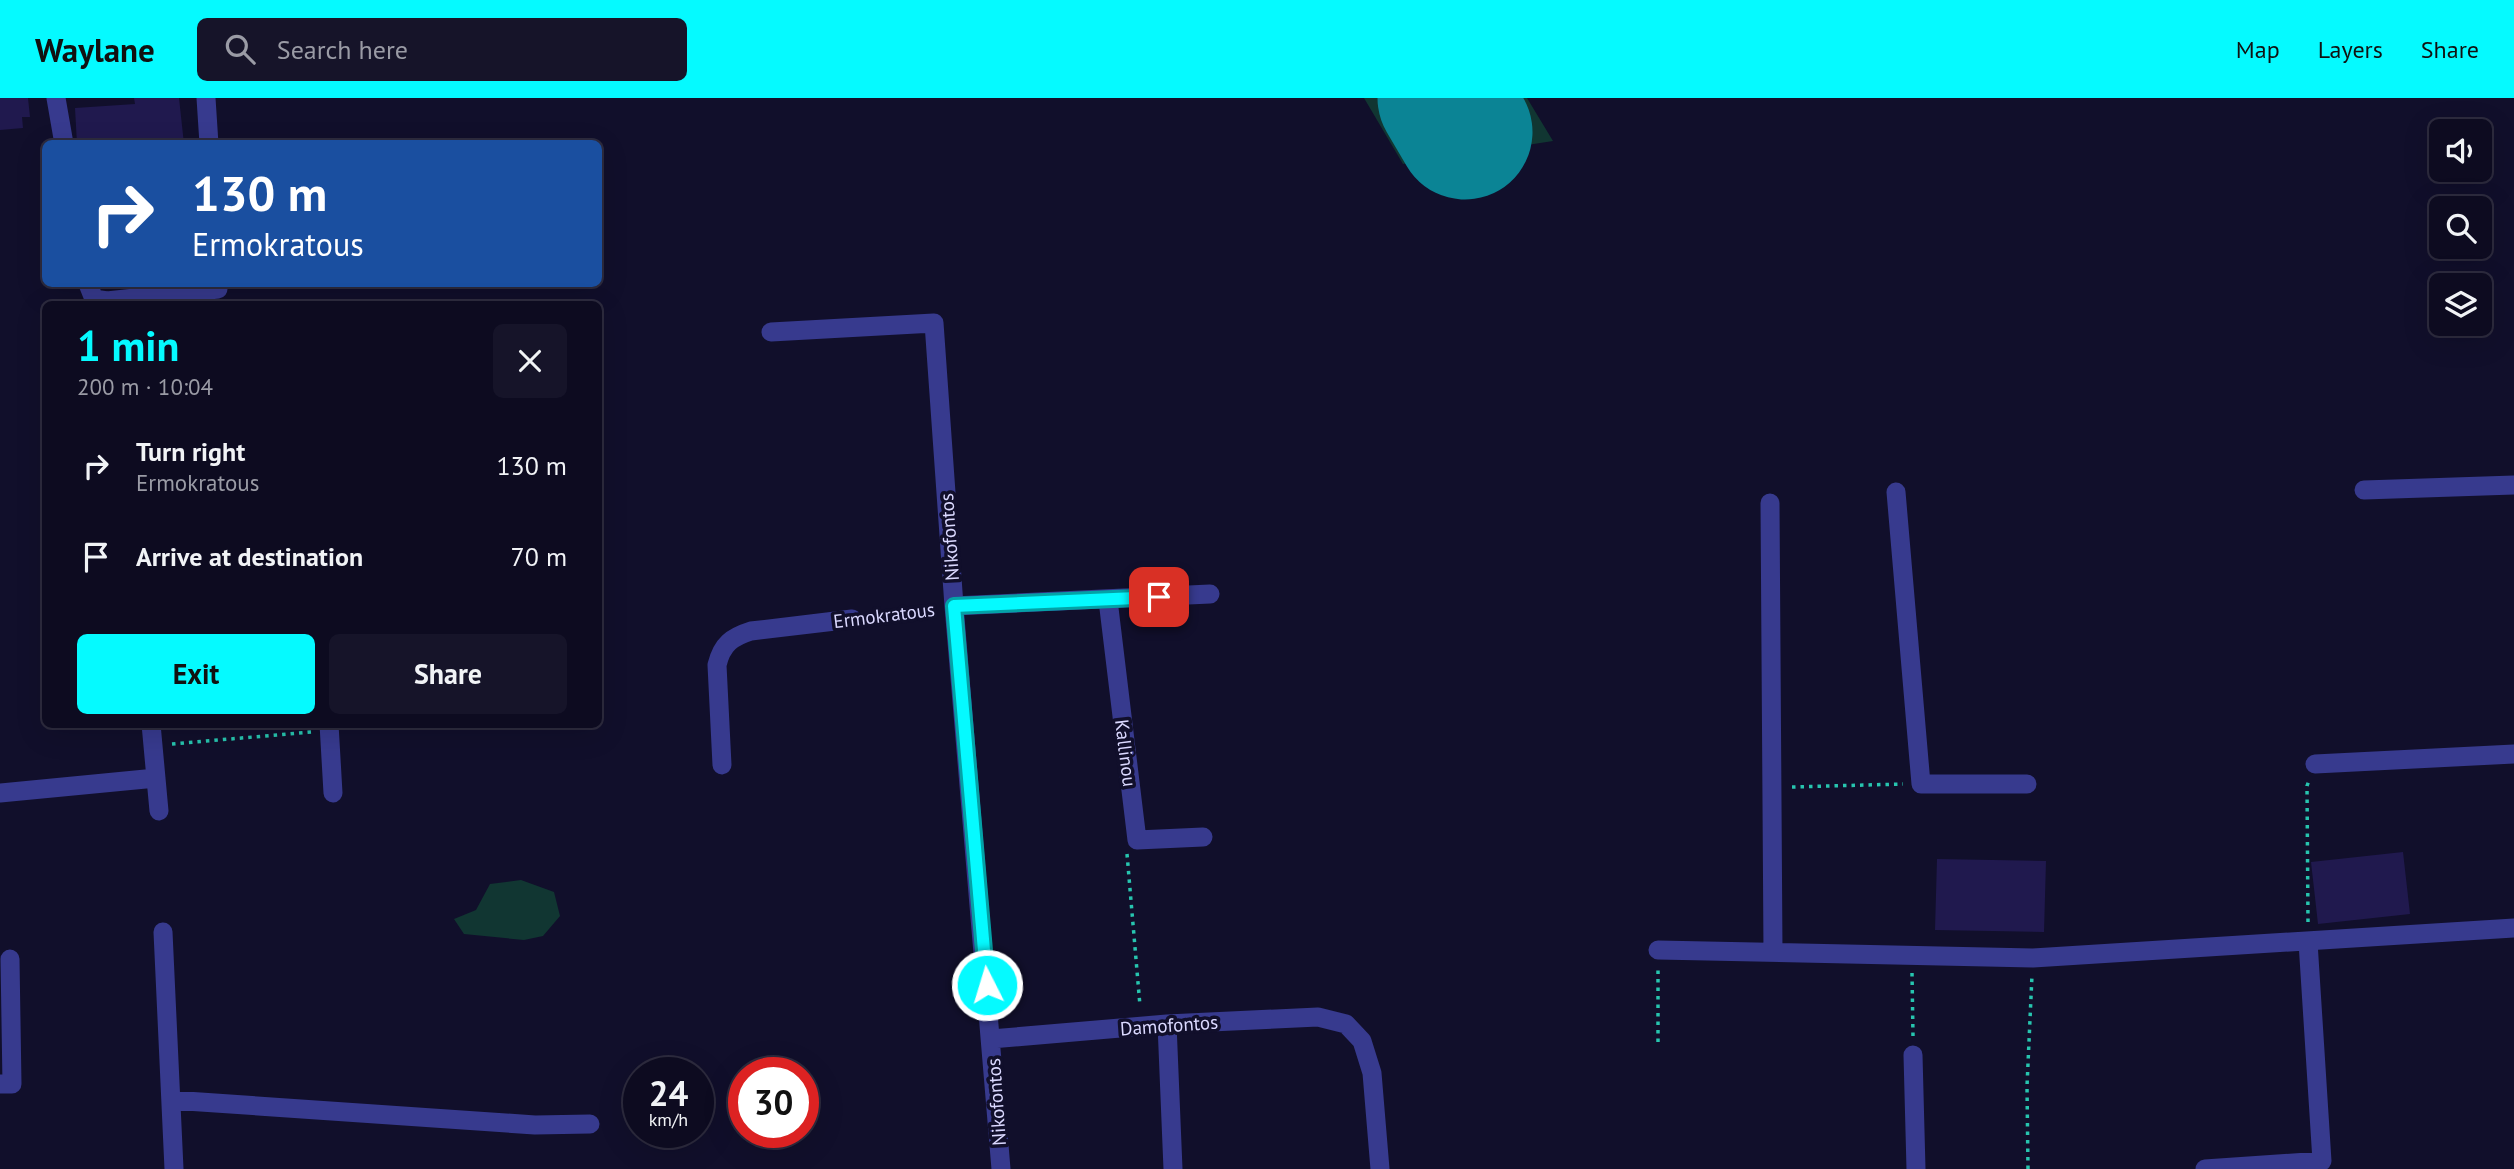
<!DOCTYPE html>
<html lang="en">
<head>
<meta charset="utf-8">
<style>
	body { margin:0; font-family:"PT Sans",sans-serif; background:#161429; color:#f1f3f6; height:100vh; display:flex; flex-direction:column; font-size:26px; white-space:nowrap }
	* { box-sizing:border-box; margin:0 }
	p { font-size:23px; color:#9a9ba5 }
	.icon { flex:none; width:38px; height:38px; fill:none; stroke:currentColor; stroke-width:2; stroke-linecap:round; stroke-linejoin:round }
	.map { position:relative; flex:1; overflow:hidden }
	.side { position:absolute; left:42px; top:203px; width:560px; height:427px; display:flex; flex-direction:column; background:#0d0b20; border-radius:10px; box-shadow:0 7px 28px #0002,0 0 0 2px #2d2b3e }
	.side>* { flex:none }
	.hud { position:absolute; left:42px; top:42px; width:560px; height:147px; border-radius:10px; box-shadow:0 7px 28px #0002,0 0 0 2px #2d2b3e; background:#1a4fa0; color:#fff; overflow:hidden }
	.tools { position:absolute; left:2429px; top:21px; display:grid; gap:14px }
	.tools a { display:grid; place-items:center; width:63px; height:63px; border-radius:10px; background:#0d0b20; box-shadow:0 7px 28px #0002,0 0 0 2px #2d2b3e; font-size:35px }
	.speed { position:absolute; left:623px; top:959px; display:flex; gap:14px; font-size:35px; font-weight:700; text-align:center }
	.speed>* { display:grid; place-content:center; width:91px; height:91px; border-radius:50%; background:#0d0b20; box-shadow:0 7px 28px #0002,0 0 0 2px #2d2b3e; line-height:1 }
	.speed small { font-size:18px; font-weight:400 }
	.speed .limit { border:10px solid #d22; background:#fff; color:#111 }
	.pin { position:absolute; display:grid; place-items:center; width:60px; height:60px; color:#fff; margin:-30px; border-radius:14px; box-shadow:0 4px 10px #0006 }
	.me { position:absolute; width:77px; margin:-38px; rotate:355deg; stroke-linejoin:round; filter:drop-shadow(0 0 5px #0008) }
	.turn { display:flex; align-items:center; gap:24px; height:147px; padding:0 35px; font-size:32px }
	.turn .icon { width:91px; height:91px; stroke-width:2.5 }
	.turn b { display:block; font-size:49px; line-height:60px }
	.round { display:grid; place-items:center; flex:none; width:74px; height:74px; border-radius:10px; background:#161429 }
	.overview { display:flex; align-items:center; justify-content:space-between; height:119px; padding:0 35px }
	h1 { font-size:42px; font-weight:700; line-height:52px; color:#05faff }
	.action { display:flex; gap:14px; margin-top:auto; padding:14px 35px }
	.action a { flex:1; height:80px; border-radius:10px; background:#05faff; color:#111; font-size:28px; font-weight:700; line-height:80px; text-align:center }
	.action a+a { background:#161429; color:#f1f3f6 }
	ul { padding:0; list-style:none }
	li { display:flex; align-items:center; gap:21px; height:91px; padding:0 35px }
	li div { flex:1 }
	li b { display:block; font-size:26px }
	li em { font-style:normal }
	header { display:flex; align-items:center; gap:42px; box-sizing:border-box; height:98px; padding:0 35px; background:#05faff; color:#111 }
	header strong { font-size:33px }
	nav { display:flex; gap:38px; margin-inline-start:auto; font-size:24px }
	.search { width:490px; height:63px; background:#161429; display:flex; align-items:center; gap:18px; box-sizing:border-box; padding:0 24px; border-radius:10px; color:#9a9ba5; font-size:26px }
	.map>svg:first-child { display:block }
	.green { fill:#113632 }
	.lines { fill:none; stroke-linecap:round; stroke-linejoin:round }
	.runway { stroke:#0b8495; stroke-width:135 }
	.building { fill:#20194e }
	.path { stroke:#27c5af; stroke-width:3.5; stroke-dasharray:3.5 5; stroke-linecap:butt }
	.minor { stroke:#373a8e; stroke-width:19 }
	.route-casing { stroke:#03a2a6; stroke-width:18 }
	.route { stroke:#05faff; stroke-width:12 }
	.labels { text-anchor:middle; stroke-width:7; stroke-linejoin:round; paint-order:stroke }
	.street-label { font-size:19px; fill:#dbd9ff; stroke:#110f2b }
</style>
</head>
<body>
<header>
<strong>Waylane</strong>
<div class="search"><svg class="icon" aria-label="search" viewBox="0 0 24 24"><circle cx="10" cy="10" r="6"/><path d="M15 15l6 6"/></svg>Search here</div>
<nav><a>Map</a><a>Layers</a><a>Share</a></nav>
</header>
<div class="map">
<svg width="2514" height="1071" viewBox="0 0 2514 1071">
	<rect width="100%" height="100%" fill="#110f2b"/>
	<path class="green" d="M1364,0H1406L1439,55L1513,41L1489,0H1527L1553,43L1403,66Z
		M521,782L554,794L560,818L543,838L524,842L464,836L454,821L476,812L490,786Z"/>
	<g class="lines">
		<path class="runway" d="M1445,0L1465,34"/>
	</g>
	<path class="building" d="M0,0H28L30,19H22L23,30L0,32Z
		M134,0H179L184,46H77L75,10L135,6Z
		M2403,754L2410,816L2318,826L2311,764Z
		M1937,761L2046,763L2044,834L1935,832Z"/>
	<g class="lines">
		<path class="path" d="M869,519L934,511
			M172,646L311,634
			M1792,689L1903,686
			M1127,756L1140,908
			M2308,824L2307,688L2309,682
			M1912,875L1913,938
			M1658,944V869
			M2028,1071L2027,988L2032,877"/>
		<path class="minor" d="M56,0L64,46
			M206,0L209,46
			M88,186L94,201L107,203L218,191
			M771,234L934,225L954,508L1001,1071
			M2364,392L2514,387
			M1896,394L1921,686H2027
			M1770,405L1773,854
			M1108,502L1137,742L1203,739
			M954,508L1210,496
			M151,626L159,713
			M329,626L333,695
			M2315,666L2514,656
			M722,667L717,567C722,546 732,539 751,533L852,521
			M0,695L156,680
			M163,834L174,1071
			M1658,852L2033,860L2514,830
			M1167,926L1173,1071
			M991,941L1167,926L1318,919L1346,926L1362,943L1372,975L1380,1071
			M1913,957L1916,1071
			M0,986H12L10,861
			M171,1002L535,1027L590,1026
			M2205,1071L2322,1063L2308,844"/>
	</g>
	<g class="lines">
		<defs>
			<path id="route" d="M987,887L954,508L1159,499"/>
		</defs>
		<use href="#route" class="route-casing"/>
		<use href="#route" class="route"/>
	</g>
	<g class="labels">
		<g class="street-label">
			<text transform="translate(949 439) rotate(-94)" y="7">Nikofontos</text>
			<text transform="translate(884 517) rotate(-7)" y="7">Ermokratous</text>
			<text transform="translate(1126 655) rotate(83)" y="7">Kallinou</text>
			<text transform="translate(1169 927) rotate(-4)" y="7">Damofontos</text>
			<text transform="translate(996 1004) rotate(-94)" y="7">Nikofontos</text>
		</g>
	</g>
</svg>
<div class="tools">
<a><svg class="icon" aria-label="sound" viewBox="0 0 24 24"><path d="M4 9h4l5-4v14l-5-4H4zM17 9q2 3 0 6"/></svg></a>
<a><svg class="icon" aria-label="search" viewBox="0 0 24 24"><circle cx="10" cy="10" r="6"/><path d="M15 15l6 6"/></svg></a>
<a><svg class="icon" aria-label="layers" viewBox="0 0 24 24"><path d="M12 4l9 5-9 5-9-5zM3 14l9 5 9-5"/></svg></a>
</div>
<div class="speed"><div>24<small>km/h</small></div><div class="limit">30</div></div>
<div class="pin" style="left:1159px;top:499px;background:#d93025"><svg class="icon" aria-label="arrive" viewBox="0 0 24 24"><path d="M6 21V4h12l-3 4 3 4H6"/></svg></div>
<svg class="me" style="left:987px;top:887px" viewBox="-20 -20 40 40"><circle r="17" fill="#05faff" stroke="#fff" stroke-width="3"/><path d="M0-11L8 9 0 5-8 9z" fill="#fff"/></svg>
<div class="hud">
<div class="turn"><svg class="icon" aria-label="right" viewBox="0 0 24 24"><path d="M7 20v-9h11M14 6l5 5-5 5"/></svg><div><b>130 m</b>Ermokratous</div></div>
</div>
<section class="side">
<div class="overview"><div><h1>1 min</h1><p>200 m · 10:04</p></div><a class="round"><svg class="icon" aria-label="close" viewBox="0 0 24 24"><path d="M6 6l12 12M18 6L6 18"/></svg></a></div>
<ul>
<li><svg class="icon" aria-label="right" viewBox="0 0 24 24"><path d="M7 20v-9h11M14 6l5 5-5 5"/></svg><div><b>Turn right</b><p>Ermokratous</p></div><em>130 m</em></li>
<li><svg class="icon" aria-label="arrive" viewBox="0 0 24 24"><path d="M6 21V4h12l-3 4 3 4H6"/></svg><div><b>Arrive at destination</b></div><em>70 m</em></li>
</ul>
<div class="action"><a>Exit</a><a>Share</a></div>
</section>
</div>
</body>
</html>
